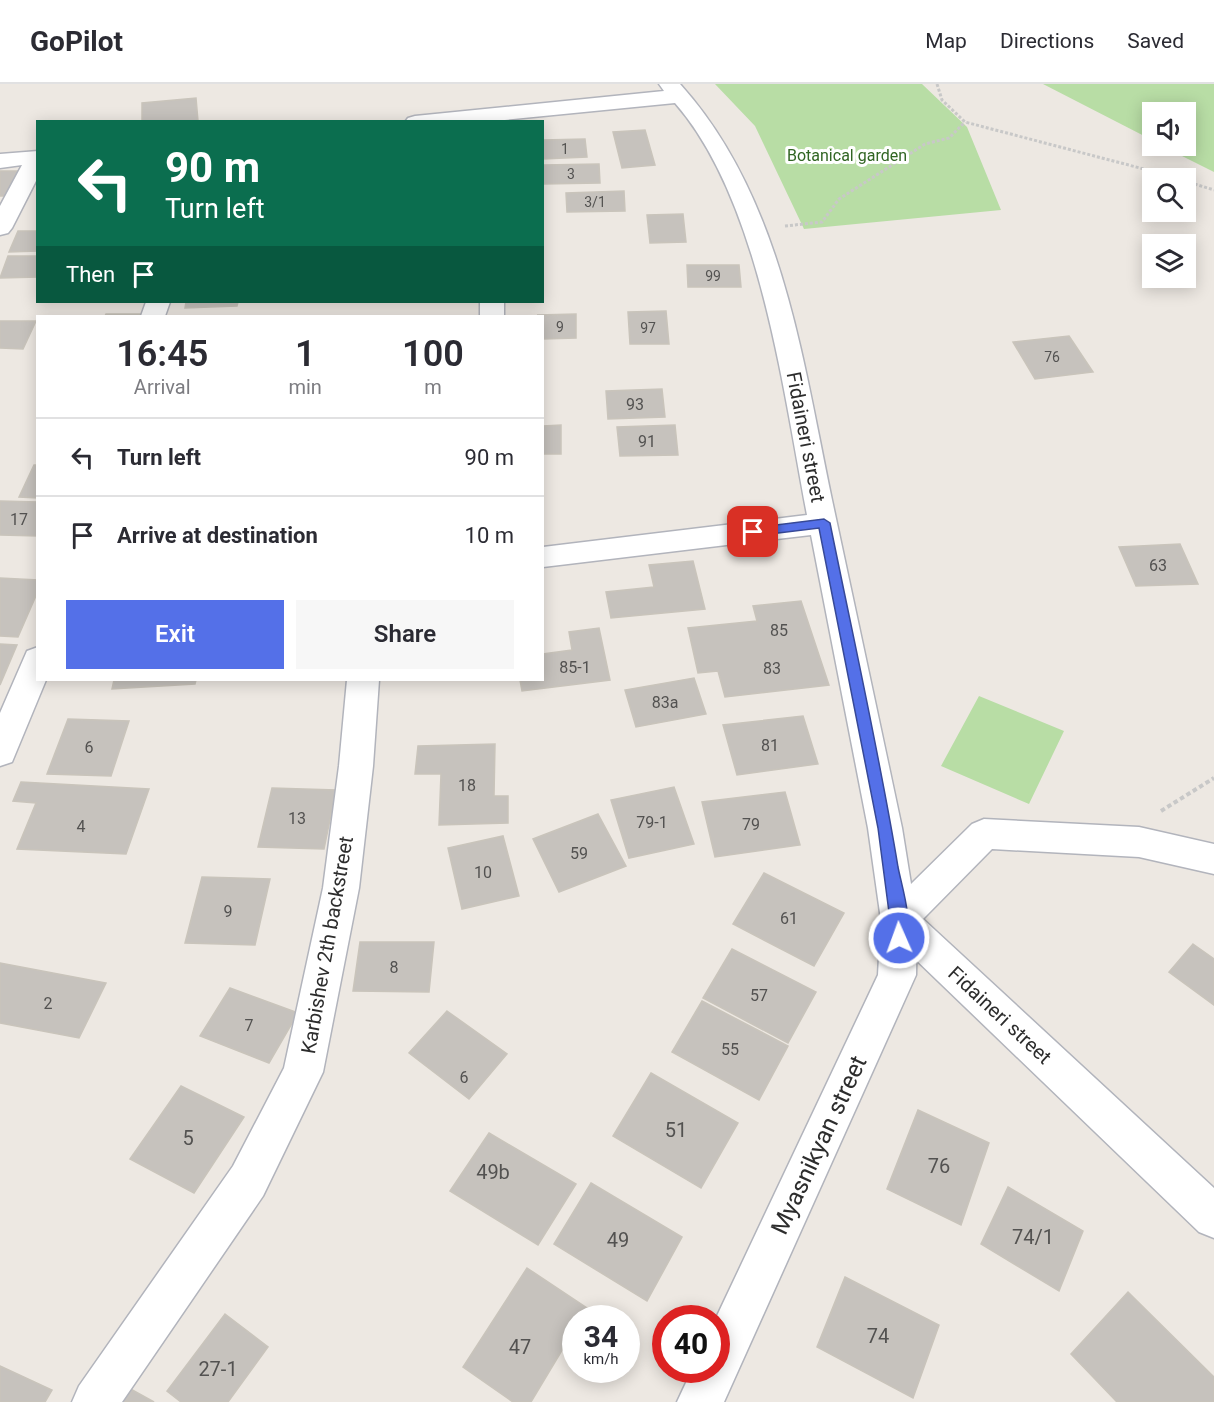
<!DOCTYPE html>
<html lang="en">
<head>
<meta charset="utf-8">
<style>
	body { margin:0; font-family:Roboto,sans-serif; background:#f7f7f7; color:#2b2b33; height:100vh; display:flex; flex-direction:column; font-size:22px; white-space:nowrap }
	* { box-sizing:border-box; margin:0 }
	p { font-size:20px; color:#7c7c81 }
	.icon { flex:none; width:33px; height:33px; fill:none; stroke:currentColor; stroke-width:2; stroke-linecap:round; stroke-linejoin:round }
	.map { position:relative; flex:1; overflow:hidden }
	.sheet { position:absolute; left:36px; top:231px; width:508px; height:366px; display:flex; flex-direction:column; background:#fff; border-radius:0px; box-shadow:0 3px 15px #0003 }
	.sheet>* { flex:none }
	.guide { position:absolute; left:36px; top:36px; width:508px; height:183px; border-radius:0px; box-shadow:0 3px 15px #0003; background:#0b6e4f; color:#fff; overflow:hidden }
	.buttons { position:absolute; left:1142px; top:18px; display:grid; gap:12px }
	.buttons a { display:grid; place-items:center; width:54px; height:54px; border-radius:0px; background:#fff; box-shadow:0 3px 15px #0003; font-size:30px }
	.speed { position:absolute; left:562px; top:1221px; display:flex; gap:12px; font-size:30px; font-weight:700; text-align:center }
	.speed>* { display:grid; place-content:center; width:78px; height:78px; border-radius:50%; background:#fff; box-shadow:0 3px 15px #0003; line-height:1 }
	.speed small { font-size:15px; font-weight:400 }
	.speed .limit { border:9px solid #d22; background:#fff; color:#111 }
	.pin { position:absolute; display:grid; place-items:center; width:51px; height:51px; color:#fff; margin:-26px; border-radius:12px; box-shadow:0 3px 9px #0006 }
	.me { position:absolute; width:66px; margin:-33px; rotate:358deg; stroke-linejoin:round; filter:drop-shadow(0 0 4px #0008) }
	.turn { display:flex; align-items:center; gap:21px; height:126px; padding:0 30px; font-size:27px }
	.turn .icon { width:78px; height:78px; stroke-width:2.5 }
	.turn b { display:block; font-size:42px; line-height:51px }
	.then { display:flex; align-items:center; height:57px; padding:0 30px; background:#0003; gap:12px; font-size:22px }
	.eta { display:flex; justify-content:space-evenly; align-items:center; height:102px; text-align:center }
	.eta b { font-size:36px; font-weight:600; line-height:42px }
	.primary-button { display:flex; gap:12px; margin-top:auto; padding:12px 30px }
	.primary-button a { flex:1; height:69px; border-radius:0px; background:#5470e8; color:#fff; font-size:24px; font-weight:600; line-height:69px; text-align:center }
	.primary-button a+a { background:#f7f7f7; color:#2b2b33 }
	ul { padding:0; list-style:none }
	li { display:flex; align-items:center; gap:18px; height:78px; padding:0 30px; border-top:2px solid #e1e1e2 }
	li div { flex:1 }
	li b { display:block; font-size:22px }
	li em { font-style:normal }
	header { display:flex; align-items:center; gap:36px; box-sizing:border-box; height:84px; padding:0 30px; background:#fff; border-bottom:2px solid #e1e1e2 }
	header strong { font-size:28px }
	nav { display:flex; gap:33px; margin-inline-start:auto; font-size:21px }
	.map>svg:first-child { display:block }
	.green { fill:#b8dda5 }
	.building { fill:#c6c2bd; stroke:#c9c4bb; stroke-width:1.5 }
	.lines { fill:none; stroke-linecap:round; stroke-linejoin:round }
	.street-casing { stroke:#b2b4bc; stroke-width:3 }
	.secondary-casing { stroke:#b2b4bc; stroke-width:3 }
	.path-far1 { stroke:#c8c8c8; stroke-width:3; stroke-dasharray:3 2; stroke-linecap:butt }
	.path { stroke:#c8c8c8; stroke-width:4; stroke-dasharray:4.5 3; stroke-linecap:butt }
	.street { fill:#fff; fill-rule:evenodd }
	.secondary { fill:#fff; fill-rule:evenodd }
	.route { fill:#5470e8; stroke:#374997; stroke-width:1.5 }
	.labels { text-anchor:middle; stroke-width:6; stroke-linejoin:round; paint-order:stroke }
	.far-number-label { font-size:14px; fill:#535251 }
	.far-park-label { font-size:16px; fill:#316523; stroke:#fff }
	.number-label { font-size:16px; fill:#535251 }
	.street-label { font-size:20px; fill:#2d2d2d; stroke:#fff }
	.near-number-label { font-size:20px; fill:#535251 }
	.near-street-label { font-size:24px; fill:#2d2d2d; stroke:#fff }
</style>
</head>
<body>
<header>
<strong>GoPilot</strong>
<nav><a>Map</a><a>Directions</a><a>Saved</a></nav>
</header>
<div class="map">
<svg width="1214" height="1318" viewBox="0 0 1214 1318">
	<rect width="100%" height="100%" fill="#ede8e2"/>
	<path class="green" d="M715,0H922L967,43L1001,126L804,145L755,42Z
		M1043,0H1214V88L1162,62H1185V28H1152V56Z
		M979,612L1064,647L1029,720L941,682Z"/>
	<path class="building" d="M196,14L198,37L142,38V19Z
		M645,46L655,81L622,84L613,48Z
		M585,55L587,73L543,75V56Z
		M599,80L600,99L543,100V81Z
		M0,87H20L7,112H0Z
		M624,107L625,127L567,128L566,109Z
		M683,130L686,158L650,159L647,131Z
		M18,147H38V167L9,168Z
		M8,172H38V193L0,194Z
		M687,181H739L741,203H688Z
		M186,218H238L237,222L185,224Z
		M666,227L669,260H630L628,228Z
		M106,230H140L139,232H105Z
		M576,230V254L543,255V232L537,231Z
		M0,237H36L23,265L0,264Z
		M1069,252L1093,288L1035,295L1013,258Z
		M662,305L665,333L608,335L606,307Z
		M561,341V370H543V342Z
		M675,341L678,371L620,372L617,343Z
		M34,381H38V414L19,413Z
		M0,417L38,418V452L0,451Z
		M1180,460L1198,500L1136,502L1119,463Z
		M693,477L705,525L611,534L606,508L654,503L649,481Z
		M0,494L38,496V507L18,553L0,552Z
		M801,517L829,601L725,613L718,587L698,589L688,544L757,537L753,522Z
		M599,544L610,596L522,607L520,596H543V570L572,566L569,548Z
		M0,560L17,561L0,601Z
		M694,594L706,630L636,643L625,606Z
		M114,596H196L195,600L112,605Z
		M803,632L818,680L737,691L723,641Z
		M68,635L129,637L111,692L47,690Z
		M495,660L494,712H508V739L439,741L441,690H415L418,662Z
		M21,698L149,705L126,770L17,765L36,719L13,717Z
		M674,703L694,760L629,774L611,716Z
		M272,704L336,706L324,765L258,763Z
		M785,708L800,761L715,773L702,718Z
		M598,730L626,782L559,808L533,755Z
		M503,752L519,812L462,825L448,764Z
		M764,789L844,829L814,882L733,840Z
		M202,793L270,795L255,861L185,859Z
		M360,858H434L429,908L353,907Z
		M1193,860L1214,875V921L1169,888Z
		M732,865L816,908L788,959L703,914Z
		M0,879L106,899L79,954L0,939Z
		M230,904L298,929L269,979L200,952Z
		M702,917L788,962L759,1016L672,968Z
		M447,927L507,970L469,1015L409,969Z
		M651,989L738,1039L701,1104L613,1052Z
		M181,1002L244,1033L194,1109L130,1075Z
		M918,1026L989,1059L961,1141L887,1105Z
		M489,1049L576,1100L538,1161L450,1107Z
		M591,1099L682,1153L647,1217L554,1160Z
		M1008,1103L1083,1147L1059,1207L981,1160Z
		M527,1184L587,1224L581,1234H576V1243L531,1318H513L463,1283Z
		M845,1193L939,1241L913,1314L817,1263Z
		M1128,1208L1214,1293V1318H1117L1071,1270Z
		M225,1230L268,1263L228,1318H181L167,1307Z
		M0,1282L52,1306L45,1318H0Z
		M116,1297L154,1318H103Z"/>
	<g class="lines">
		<defs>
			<path id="street" d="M659,0H680C782,113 802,273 832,416C855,524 879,635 902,744L911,800L972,740L984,735L1139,743L1214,760V790L1139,773L992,765L923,835L1214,1104V1154L1199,1148L886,847L881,836L868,744L811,451L543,483V463L807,431C783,306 760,116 675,19L484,38H405L408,34L415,32L664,7Z
				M38,67V93L12,144L8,149L0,151V122L22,81L0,84V70Z
				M146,218H170L165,232H141Z
				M480,218H504V232H480Z
				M38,563V596H46L12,678L0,682V629L27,567Z
				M347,596H379L373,682L359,804L323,988L263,1112L122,1318H72L79,1302L233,1082L284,984L323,804L339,682Z"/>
			<path id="secondary" d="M899,820L912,825L917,836L916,891L724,1318H677L692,1286H717L716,1234L878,891L881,836L886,825Z"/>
		</defs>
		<use href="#street" class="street-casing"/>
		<use href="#secondary" class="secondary-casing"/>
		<path class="path-far1" d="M937,0L942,16L965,38L1178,94
			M1185,97L1214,106
			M785,142L822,138L839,115L925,60L949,54L965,38"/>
		<path class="path" d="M1161,727L1214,694"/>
		<use href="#street" class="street"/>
		<use href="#secondary" class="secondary"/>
	</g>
	<path class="route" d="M824,435L830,439C853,553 879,668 898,783C902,804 914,838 904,859L899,861L893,859L878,744L819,444L753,452L747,448L753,444Z"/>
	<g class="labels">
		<g class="far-number-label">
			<text x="565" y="70">1</text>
			<text x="571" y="95">3</text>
			<text x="595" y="123">3/1</text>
			<text x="713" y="197">99</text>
			<text x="560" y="248">9</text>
			<text x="648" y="249">97</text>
			<text x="1052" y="278">76</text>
		</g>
		<g class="far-park-label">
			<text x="847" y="77">Botanical garden</text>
		</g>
		<g class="number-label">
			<text x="635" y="326">93</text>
			<text x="647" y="363">91</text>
			<text x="19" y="441">17</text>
			<text x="1158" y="487">63</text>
			<text x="779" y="552">85</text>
			<text x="575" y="589">85-1</text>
			<text x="772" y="590">83</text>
			<text x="665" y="624">83a</text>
			<text x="770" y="667">81</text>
			<text x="89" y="669">6</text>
			<text x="467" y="707">18</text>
			<text x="297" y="740">13</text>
			<text x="652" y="744">79-1</text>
			<text x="751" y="746">79</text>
			<text x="81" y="748">4</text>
			<text x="579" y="775">59</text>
			<text x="483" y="794">10</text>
			<text x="228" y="833">9</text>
			<text x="789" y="840">61</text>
			<text x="394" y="889">8</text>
			<text x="759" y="917">57</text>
			<text x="48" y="925">2</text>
			<text x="249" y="947">7</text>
			<text x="730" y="971">55</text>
			<text x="464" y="999">6</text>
		</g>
		<g class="street-label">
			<text transform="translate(806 353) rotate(79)" y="7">Fidaineri street</text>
			<text transform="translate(327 861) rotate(-80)" y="7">Karbishev 2th backstreet</text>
			<text transform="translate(1000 931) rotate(43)" y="7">Fidaineri street</text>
		</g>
		<g class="near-number-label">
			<text x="676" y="1053">51</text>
			<text x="188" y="1061">5</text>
			<text x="939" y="1089">76</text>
			<text x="493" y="1095">49b</text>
			<text x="1033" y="1160">74/1</text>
			<text x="618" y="1163">49</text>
			<text x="878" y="1259">74</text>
			<text x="520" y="1270">47</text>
			<text x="218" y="1292">27-1</text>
		</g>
		<g class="near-street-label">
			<text transform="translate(819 1061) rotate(-65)" y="8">Myasnikyan street</text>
		</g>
	</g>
</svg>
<div class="buttons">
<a><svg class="icon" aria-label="sound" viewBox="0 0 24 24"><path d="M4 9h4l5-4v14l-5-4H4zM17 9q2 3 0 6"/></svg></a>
<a><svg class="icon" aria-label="search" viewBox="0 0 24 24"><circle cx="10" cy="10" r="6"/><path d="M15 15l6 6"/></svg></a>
<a><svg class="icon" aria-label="layers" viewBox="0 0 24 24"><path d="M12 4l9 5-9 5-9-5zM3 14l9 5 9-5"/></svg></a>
</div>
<div class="speed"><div>34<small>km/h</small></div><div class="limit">40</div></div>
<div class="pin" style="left:753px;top:448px;background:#d93025"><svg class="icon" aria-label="arrive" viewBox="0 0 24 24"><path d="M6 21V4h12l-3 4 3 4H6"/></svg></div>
<svg class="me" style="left:899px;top:854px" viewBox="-20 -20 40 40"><circle r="17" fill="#5470e8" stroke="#fff" stroke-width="3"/><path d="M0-11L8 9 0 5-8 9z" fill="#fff"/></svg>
<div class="guide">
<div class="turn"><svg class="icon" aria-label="left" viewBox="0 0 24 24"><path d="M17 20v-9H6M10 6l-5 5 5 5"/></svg><div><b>90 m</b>Turn left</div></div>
<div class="then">Then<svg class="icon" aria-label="arrive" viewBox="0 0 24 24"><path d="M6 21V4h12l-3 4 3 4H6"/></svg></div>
</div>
<section class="sheet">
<div class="eta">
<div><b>16:45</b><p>Arrival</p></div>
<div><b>1</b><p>min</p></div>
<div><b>100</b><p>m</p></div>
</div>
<ul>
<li><svg class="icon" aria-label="left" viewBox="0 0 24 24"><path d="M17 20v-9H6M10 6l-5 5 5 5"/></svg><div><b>Turn left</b></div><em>90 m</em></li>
<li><svg class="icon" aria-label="arrive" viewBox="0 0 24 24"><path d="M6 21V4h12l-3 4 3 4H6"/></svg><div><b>Arrive at destination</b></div><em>10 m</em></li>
</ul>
<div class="primary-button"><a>Exit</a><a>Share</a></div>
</section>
</div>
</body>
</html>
